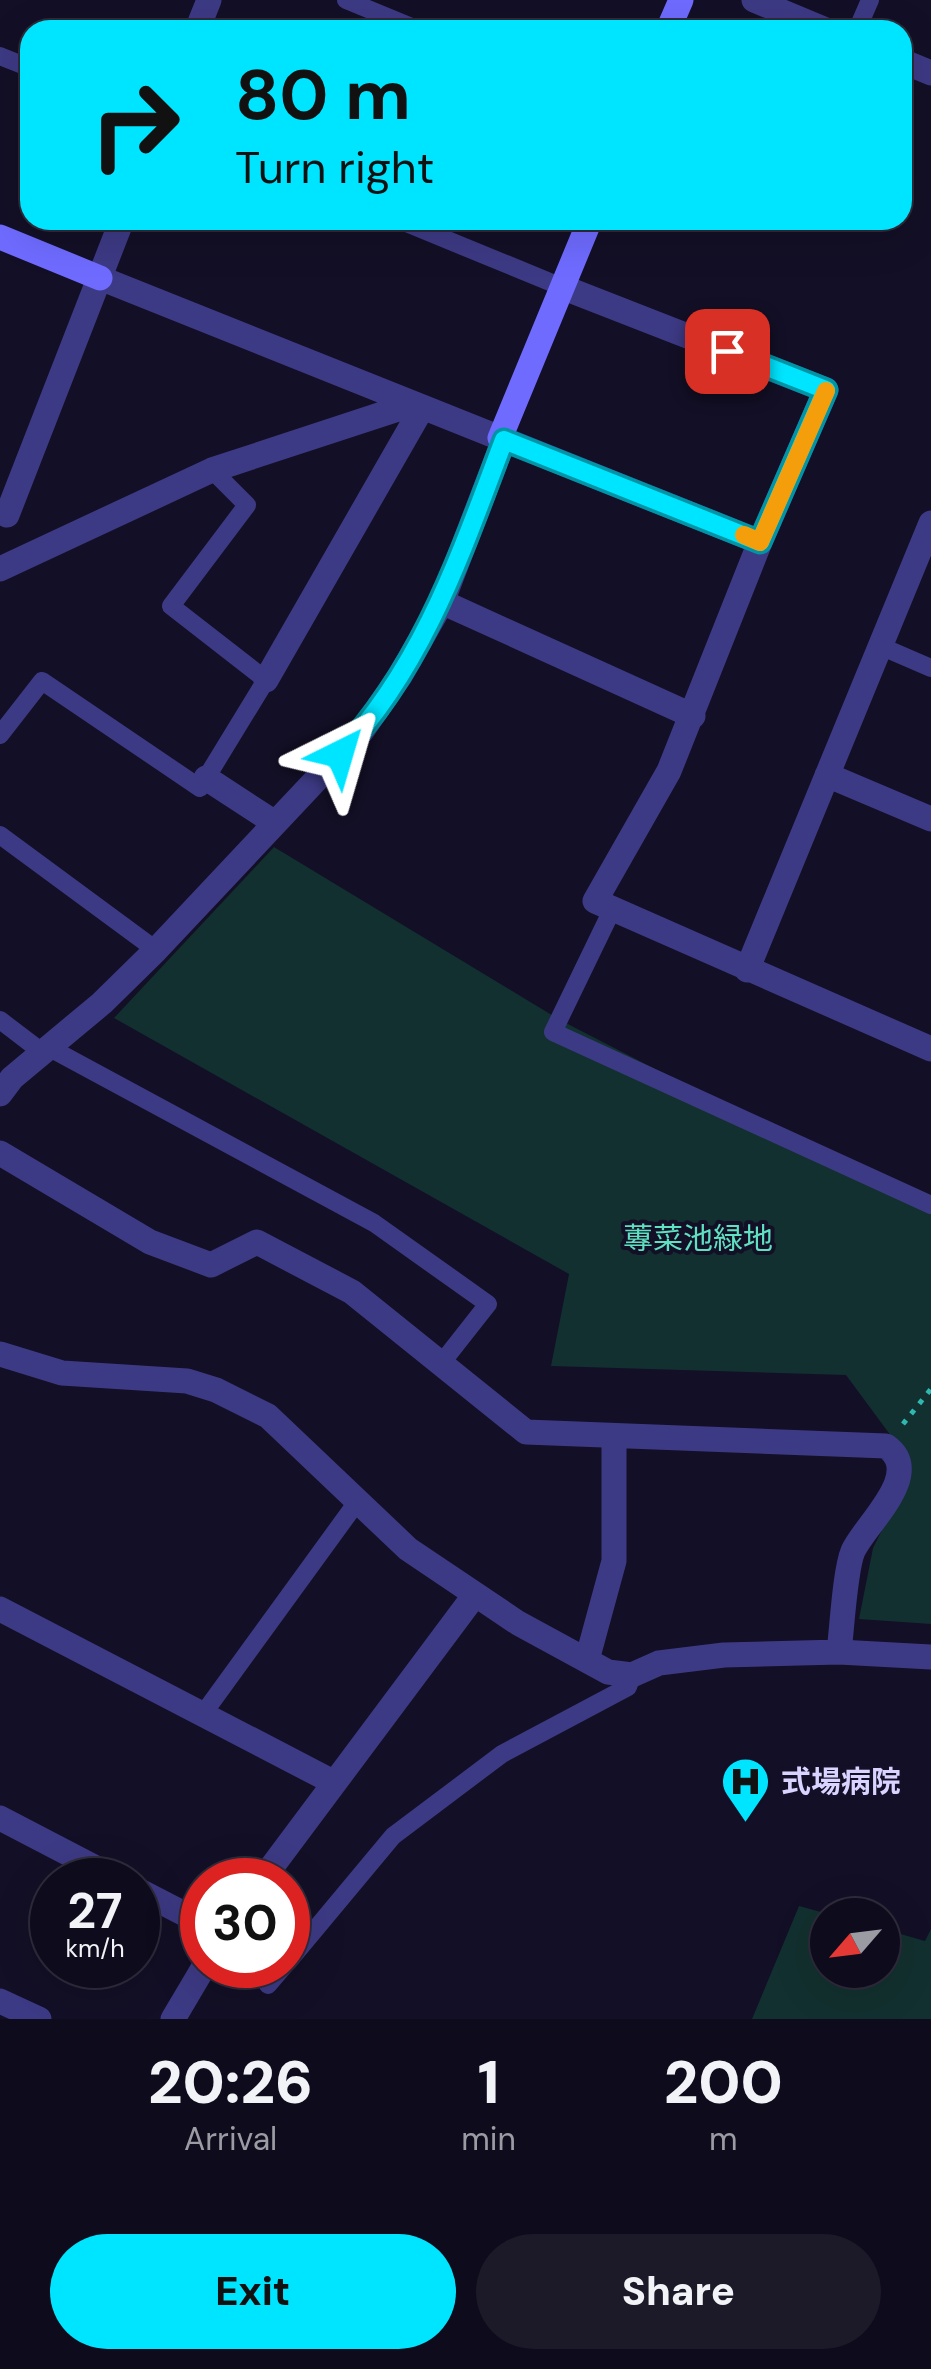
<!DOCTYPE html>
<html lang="en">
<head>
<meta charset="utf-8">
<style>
	body { margin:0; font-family:"DM Sans","Noto Sans JP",sans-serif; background:#1c1929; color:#f1f3f6; height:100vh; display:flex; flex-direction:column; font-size:38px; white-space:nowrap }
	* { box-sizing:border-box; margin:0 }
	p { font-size:32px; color:#9b9ba3 }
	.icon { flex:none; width:55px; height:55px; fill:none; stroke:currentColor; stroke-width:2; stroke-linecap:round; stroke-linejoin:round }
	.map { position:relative; height:2019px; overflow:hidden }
	.drawer { display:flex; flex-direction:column; background:#0e0b1c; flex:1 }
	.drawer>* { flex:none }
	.top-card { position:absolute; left:20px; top:20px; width:892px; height:210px; border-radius:30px; box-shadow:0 10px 40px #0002,0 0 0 2px #2e2b3b; background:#00e5ff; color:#111; overflow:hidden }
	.needle { width:65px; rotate:242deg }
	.buttons { position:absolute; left:810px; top:1898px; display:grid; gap:20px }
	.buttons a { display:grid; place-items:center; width:90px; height:90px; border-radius:50%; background:#0e0b1c; box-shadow:0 10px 40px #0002,0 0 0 2px #2e2b3b; font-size:50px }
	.speed { position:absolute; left:30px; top:1858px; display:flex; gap:20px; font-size:50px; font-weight:700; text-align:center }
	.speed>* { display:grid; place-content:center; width:130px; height:130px; border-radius:50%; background:#0e0b1c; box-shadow:0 10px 40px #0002,0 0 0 2px #2e2b3b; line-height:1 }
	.speed small { font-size:25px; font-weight:400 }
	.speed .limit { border:15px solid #d22; background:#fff; color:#111 }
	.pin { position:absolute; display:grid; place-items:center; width:85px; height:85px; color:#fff; margin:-42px; border-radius:20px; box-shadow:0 5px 15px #0006 }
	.me { position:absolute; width:110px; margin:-55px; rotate:40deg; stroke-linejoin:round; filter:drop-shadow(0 0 8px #0008) }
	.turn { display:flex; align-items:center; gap:35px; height:210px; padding:0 50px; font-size:45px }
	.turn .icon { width:130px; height:130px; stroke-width:2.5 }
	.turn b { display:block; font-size:70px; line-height:85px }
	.eta { display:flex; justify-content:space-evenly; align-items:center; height:170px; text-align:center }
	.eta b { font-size:60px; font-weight:800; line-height:70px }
	.cta { display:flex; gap:20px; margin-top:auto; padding:20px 50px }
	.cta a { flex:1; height:115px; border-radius:60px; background:#00e5ff; color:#111; font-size:40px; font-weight:800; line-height:115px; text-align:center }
	.cta a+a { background:#1c1929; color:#f1f3f6 }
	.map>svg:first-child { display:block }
	.green { fill:#12302f }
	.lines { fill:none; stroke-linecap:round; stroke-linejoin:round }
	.path { stroke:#2fb8b0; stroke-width:5; stroke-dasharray:5 8; stroke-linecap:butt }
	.lane { stroke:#3d3a85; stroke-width:18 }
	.street { stroke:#3d3a85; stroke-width:25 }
	.secondary { stroke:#6f6bff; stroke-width:25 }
	.route-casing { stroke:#0095a6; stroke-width:25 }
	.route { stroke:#00e5ff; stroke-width:18 }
	.slow { stroke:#f59e0b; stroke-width:18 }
	.labels { text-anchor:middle; stroke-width:8; stroke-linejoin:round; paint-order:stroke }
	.park-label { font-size:30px; fill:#5fe0c0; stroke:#130f26 }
	.poi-label { font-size:30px; font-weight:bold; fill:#d9d4ff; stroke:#130f26; text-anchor:start }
</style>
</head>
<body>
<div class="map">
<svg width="931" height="2019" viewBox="0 0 931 2019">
	<rect width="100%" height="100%" fill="#130f26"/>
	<path class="green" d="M274,847L560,1020L931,1211V1624L859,1619L873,1548L903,1488L911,1463L846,1375L551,1366L569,1274L114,1018Z
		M799,1906L832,1915H828V1970H882L883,1929L925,1941L931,1929V2019H752Z"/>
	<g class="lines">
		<path class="path" d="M903,1424L931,1389"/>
		<path class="lane" d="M346,0L419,30
			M857,30L870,0
			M0,56L30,68
			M399,220L562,287
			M880,646L931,668
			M0,735L42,681L200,788L266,680L171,606L247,505L212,470
			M0,835L156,950
			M613,908L553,1032L931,1205
			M0,1020L42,1052
			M48,1047L374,1223L488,1304L440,1365
			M203,1714L357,1502
			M288,1962L393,1836L502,1754L628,1687L632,1675
			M268,1985L285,1965"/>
		<path class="street" d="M754,0L826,30
			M197,30L209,0
			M902,61L931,73
			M100,278L760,542
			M562,287L826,390L760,542L669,771L595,901L931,1049
			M7,515L122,220
			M0,569L212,470L413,404
			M442,602L693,716
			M266,680L422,408
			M827,775L931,819
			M206,778L275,823
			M747,970L931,523
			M0,1094L12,1078L102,1003L156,950L362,731L400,676L442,602L504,440
			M0,1153L150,1242L211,1265L257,1242L352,1292L526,1432L886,1446C925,1474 866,1523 853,1551C845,1570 842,1628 839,1652L931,1657
			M0,1354L62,1373L187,1381L216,1390L268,1416L408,1549L518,1623L608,1672L632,1675L659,1663L724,1655L839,1652
			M0,1609L333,1782
			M587,1660L614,1561V1438
			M0,1818L119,1880
			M262,1880L474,1596
			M138,1890L202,1923
			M0,2001L39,2019
			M173,2019L205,1965"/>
		<path class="secondary" d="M668,30L681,0
			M0,237L100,278
			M500,438L590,220"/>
	</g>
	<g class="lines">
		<defs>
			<path id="route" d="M340,754C424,665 461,553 504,440L760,542L826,390L727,351"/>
		</defs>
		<use href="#route" class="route-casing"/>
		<use href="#route" class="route"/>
		<path class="slow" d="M744,535L760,542L826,391"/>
	</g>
	<defs>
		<symbol id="hospital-pin" viewBox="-11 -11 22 30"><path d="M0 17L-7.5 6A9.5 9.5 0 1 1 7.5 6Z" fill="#00e5ff" stroke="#130f26"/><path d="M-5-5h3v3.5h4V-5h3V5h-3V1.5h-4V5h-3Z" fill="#111"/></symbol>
	</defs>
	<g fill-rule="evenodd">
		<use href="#hospital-pin" x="718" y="1754" width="55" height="75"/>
	</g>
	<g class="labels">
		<g class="park-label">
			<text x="698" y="1249">蓴菜池緑地</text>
		</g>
		<g class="poi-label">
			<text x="781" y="1792">式場病院</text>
		</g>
	</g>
</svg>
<div class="buttons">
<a><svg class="needle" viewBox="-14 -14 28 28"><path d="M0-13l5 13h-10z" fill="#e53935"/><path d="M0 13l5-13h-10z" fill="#9b9ba3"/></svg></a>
</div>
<div class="speed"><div>27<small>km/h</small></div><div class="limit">30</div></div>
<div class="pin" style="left:727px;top:351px;background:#d93025"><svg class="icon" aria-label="arrive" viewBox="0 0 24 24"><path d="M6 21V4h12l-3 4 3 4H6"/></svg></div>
<svg class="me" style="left:340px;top:754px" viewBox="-20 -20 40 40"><path d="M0-17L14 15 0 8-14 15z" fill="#00e5ff" stroke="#fff" stroke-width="4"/></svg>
<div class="top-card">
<div class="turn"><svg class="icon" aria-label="right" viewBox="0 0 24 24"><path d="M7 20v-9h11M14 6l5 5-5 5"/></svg><div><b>80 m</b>Turn right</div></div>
</div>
</div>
<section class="drawer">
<div class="eta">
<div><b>20:26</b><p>Arrival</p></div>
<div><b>1</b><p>min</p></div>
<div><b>200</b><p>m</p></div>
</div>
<div class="cta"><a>Exit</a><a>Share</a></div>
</section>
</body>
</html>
